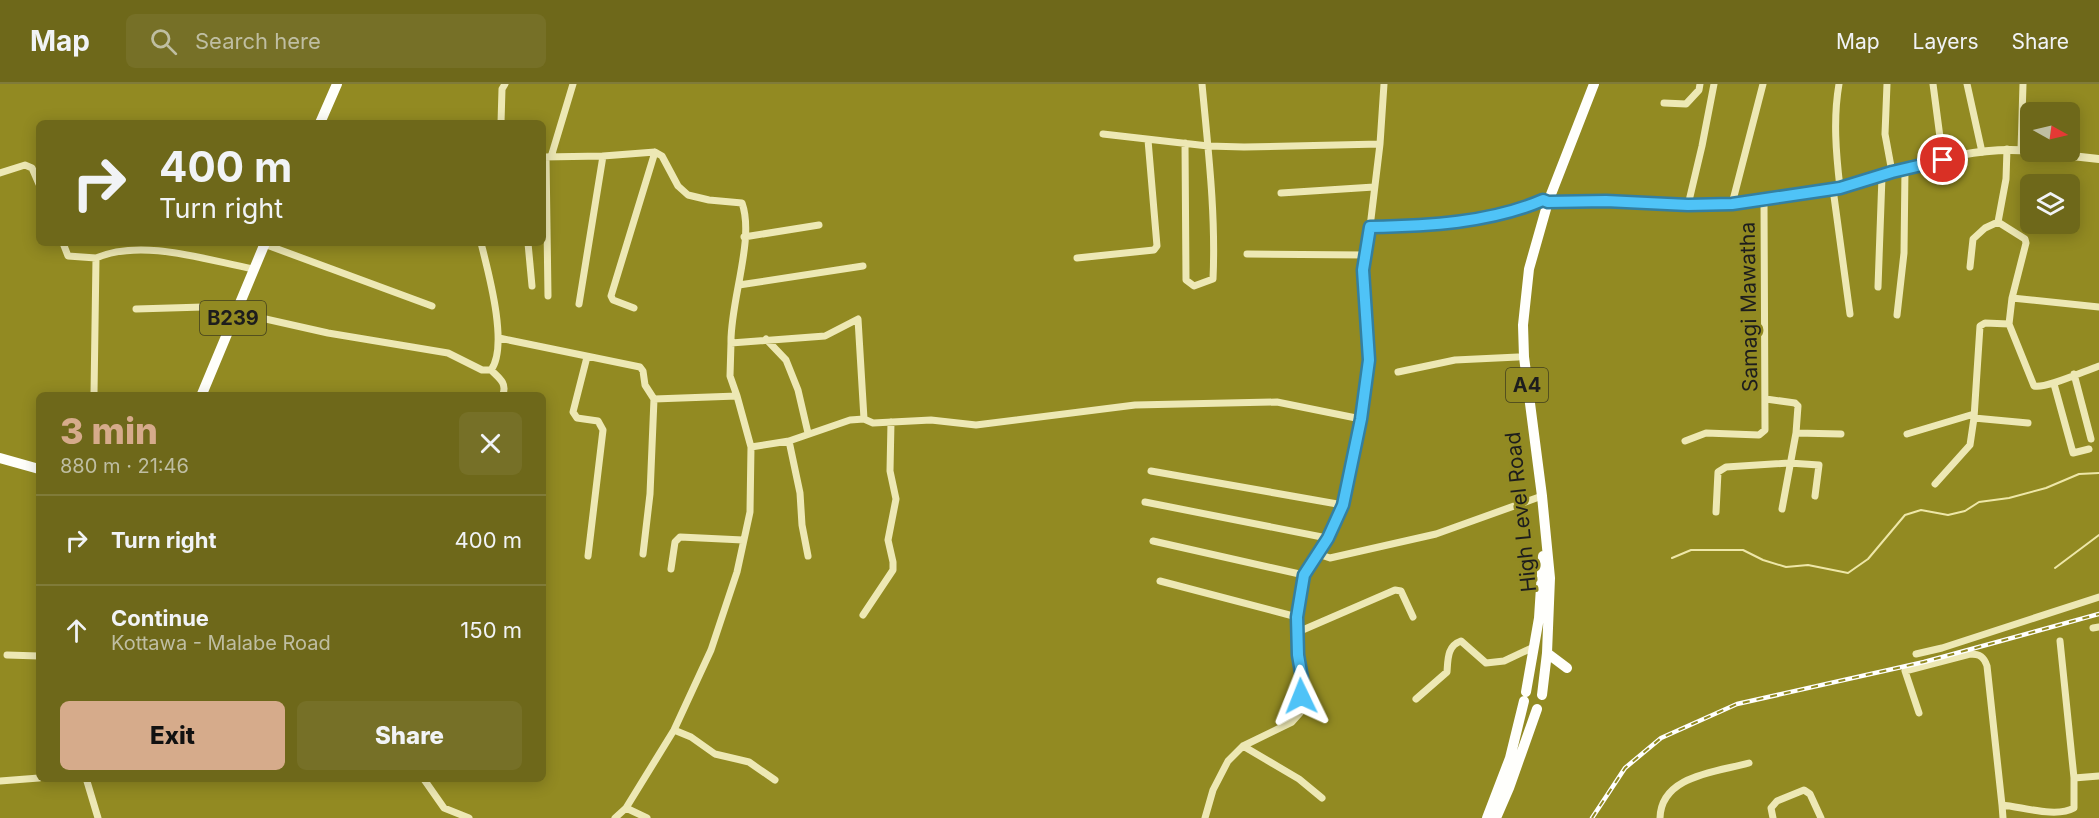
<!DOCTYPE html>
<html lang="en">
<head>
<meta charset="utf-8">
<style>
	body { margin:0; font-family:Inter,sans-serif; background:#767027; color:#f1f3f6; height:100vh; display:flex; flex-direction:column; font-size:22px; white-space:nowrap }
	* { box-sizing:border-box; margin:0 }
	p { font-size:20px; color:#bfbea2 }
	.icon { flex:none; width:33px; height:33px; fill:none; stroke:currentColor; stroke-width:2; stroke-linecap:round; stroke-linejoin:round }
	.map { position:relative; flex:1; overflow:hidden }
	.side { position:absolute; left:36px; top:308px; width:510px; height:390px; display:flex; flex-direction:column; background:#6e681a; border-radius:9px; box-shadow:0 3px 15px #0003 }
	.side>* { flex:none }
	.top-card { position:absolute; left:36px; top:36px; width:510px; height:126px; border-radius:9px; box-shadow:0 3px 15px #0003; background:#6e681a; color:#f1f3f6; overflow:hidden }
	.needle { width:39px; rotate:98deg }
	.controls { position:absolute; left:2020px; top:18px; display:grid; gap:12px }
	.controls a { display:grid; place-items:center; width:60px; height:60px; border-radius:9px; background:#6e681a; box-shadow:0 3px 15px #0003; font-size:30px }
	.pin { position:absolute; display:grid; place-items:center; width:51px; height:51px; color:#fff; margin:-26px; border:3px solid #fff; border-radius:50%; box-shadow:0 2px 6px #0007 }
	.me { position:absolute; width:66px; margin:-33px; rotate:358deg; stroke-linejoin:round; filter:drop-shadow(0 0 4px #0008) }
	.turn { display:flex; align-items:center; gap:21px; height:126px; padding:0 24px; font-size:27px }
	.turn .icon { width:78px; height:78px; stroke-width:2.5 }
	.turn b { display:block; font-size:42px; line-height:51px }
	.round { display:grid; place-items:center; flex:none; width:63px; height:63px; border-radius:9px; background:#767027 }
	.summary { display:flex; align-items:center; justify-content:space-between; height:102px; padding:0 24px }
	h1 { font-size:36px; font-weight:800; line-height:45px; color:#d6ab8b }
	.cta { display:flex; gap:12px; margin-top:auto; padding:12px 24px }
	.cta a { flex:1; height:69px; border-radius:9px; background:#d6ab8b; color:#111; font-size:24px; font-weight:800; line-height:69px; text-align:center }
	.cta a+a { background:#767027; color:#f1f3f6 }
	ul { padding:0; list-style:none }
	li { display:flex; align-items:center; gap:18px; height:90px; padding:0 24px; border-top:2px solid #807b39 }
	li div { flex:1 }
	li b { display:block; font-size:22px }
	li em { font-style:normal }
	header { display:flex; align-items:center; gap:36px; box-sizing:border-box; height:84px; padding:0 30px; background:#6e681a; border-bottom:2px solid #807b39 }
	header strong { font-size:28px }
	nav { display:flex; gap:33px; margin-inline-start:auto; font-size:21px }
	.search { width:420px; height:54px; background:#767027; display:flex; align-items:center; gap:15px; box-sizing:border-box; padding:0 21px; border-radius:9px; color:#bfbea2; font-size:22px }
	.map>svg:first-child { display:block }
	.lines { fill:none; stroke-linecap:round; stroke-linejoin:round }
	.stream { stroke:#eee7a8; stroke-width:2 }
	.minor { stroke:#ede8b4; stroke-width:7 }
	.tertiary { stroke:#ede8b4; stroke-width:8 }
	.primary { stroke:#fffffa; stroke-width:10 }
	.trunk { stroke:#fffffc; stroke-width:10 }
	.rail-casing { stroke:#fff; stroke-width:4.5 }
	.rail { stroke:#928a22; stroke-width:2; stroke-dasharray:7; stroke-linecap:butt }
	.route-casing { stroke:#337fa1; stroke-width:15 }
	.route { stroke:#4fc3f7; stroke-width:10 }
	.labels { text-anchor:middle; stroke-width:5; stroke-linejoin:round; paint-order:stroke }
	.shield { fill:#928a22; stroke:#403e1e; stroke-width:1.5 }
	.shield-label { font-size:20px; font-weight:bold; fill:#1d1d1d }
	.street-label { font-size:21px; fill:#1d1d1d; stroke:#928a22 }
</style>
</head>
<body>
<header>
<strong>Map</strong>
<div class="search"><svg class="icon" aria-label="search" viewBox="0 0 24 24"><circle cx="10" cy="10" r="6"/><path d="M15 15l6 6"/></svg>Search here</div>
<nav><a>Map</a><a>Layers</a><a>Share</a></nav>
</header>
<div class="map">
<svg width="2099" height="734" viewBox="0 0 2099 734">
	<rect width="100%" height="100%" fill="#928a22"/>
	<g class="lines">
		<path class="stream" d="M1672,474L1691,466H1743L1763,476L1786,483L1808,481L1848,489L1868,475L1905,431L1921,426L1948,431L1965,427L1979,418L2009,414L2046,404L2079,390L2099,389
			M2055,484L2099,451"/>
		<path class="minor" d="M1839,0C1833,35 1836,69 1840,104
			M1887,0L1885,50L1892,88
			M1933,0L1943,76
			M1967,0L1982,68
			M1664,19L1686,20L1699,6L1700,0
			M501,39L502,5L505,0
			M1103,50L1208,62L1244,63L1380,60L1370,143
			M1185,59L1186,196L1194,202L1213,195C1216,130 1208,65 1202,0
			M1380,60L1384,0
			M2021,66L2023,0
			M543,73L603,72L655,68L662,72L678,102L688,111L709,116L742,119C755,155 730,218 731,259
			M546,73L548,212
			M551,73L573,0
			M0,89L25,81L32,84L39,100
			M1833,105L1850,230
			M1281,109L1374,103
			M1732,120L1763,0
			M1688,121L1702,62L1714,0
			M1998,138L2025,155L2026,159L2012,214L2009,240L2034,302C2046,305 2084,287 2099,282
			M1998,138L2006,95L2007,65
			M744,153L819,141
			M63,159L68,172L96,174
			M528,159L532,202
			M264,160L432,222
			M1247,170L1365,171
			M1077,174L1154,166L1157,162L1148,56
			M1970,183L1973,155L1985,144L1998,138
			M739,201L863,182
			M1878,203L1882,92
			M2012,214L2099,223
			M579,220L603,72
			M634,224L613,216L611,212L655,68
			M136,225L237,222
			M235,228L328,249L448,269L482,286H491C509,262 488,187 481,159
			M1897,231L1904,169L1905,85
			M499,254L640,283L643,287L645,301L654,315
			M766,255L786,276L798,306L808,349
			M587,273L573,328L577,334L598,337L603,346L588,472
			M491,286C499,294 507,299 503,310
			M1398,288L1455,276L1518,273
			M2074,290L2091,355
			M2054,300L2073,369L2089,365
			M94,310L96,174C142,154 206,176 253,185
			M1766,315L1795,319L1798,322L1796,349L1782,425
			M1974,334L2028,339
			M1796,349L1841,350
			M1907,350L1974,330
			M789,357L800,409L802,441L808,472
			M1685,357L1706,349L1759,351L1765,346L1764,116
			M751,363L789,357L850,336L864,335L873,339L931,336L976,341L1135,321L1277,318L1361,335
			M1151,387L1343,421
			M1935,400L1970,361L1974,334L1980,242L1985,239L2009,240
			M1145,418L1327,454
			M1716,428L1718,388L1726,383L1789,379L1819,381L1815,412
			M1153,457L1304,491
			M643,470L650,410L654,315L737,312
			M1318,470L1330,474L1436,450L1542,412
			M671,485L675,458L680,453L743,456
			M1160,497L1297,533
			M863,531L893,486V478L888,456L896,415L890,387L891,338
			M2093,544L2099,543
			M1298,548L1395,506L1401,507L1413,533
			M2060,557L2074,694
			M1916,570L1942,564L2099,513
			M7,571L39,572
			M1416,615L1447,588C1448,575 1447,562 1461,557L1486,579L1504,577L1534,563
			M1919,629L1905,587L1970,570C1980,570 1984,573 1987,582L2002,721
			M674,646L691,653L715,670L749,678L775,696
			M1243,662L1299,695L1322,714
			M86,694L98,734
			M423,694L444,724L469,734
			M0,697L39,694
			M626,724L647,734
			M615,734L626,724L674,646L711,566L737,488L750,428L751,363L737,312L730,292L731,259L825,252L858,235L864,335
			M1205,734L1213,706L1228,677L1243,662L1292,638L1300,629L1302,594L1298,571L1297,533L1304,491L1327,454L1343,421L1361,335L1369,276L1363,186L1370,143C1427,142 1490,140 1543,116
			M1660,734C1661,691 1717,688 1749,679
			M1773,734L1771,724L1777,717L1804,706L1810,710L1821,734
			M2003,734L2002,721C2023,723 2056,734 2074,724V694L2099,692"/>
		<path class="tertiary" d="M2036,68L2099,75
			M1543,116L1548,118C1568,117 1588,116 1608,117C1649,118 1690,122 1731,120C1758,119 1786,113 1812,109C1885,97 1956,59 2031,67"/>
		<path class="primary" d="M320,39L337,0
			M202,310L265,159
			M0,374L39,385"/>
		<path class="trunk" d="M1547,569L1567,584
			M1526,608L1539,534L1543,472
			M1542,611L1547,569L1550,494L1542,412L1524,273L1523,241L1529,185L1548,118L1594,0
			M1487,734L1510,674L1524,617
			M1496,734L1509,704L1537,625"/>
		<defs>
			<path id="rail" d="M1592,734L1625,684L1661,654L1737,620L1924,578L2099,530"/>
		</defs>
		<use href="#rail" class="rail-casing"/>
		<use href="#rail" class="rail"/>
	</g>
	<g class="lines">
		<defs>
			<path id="route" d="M1301,612L1302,594L1298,571L1297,533L1304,491L1328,454L1343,421L1361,335L1369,276L1363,186L1370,143C1427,142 1490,139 1543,116L1548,118L1606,117L1688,121L1732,120L1840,104L1892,88L1943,76"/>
		</defs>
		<use href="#route" class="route-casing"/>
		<use href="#route" class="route"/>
	</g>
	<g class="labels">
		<g class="shield">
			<rect x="200" y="217" width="66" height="34" rx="4.5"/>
			<rect x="1506" y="284" width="42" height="34" rx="4.5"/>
		</g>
		<g class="shield-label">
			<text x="233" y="241">B239</text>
			<text x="1527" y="308">A4</text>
		</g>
		<g class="street-label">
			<text transform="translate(1749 223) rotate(-91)" y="7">Samagi Mawatha</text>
			<text transform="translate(1521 428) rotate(-96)" y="7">High Level Road</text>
		</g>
	</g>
</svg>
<div class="controls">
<a><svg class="needle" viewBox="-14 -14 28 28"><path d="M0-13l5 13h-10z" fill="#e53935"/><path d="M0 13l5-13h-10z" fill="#bfbea2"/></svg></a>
<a><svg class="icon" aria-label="layers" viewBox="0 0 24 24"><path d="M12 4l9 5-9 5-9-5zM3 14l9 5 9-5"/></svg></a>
</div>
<div class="pin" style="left:1943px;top:76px;background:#d93025"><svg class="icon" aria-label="arrive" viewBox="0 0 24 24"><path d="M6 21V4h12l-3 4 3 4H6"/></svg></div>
<svg class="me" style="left:1301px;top:612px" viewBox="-20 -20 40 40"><path d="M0-17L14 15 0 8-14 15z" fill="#4fc3f7" stroke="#fff" stroke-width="4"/></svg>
<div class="top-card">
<div class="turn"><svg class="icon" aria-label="right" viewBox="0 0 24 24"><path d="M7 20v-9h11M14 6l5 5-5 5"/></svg><div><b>400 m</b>Turn right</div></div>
</div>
<section class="side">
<div class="summary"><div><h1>3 min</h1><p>880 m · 21:46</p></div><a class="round"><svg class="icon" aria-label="close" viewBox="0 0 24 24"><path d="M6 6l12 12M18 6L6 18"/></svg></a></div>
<ul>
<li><svg class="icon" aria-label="right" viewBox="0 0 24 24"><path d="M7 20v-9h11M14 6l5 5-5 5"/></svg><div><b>Turn right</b></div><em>400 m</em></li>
<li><svg class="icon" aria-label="ahead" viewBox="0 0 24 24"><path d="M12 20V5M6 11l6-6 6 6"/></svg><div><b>Continue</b><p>Kottawa - Malabe Road</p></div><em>150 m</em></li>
</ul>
<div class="cta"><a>Exit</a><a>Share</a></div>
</section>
</div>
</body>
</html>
